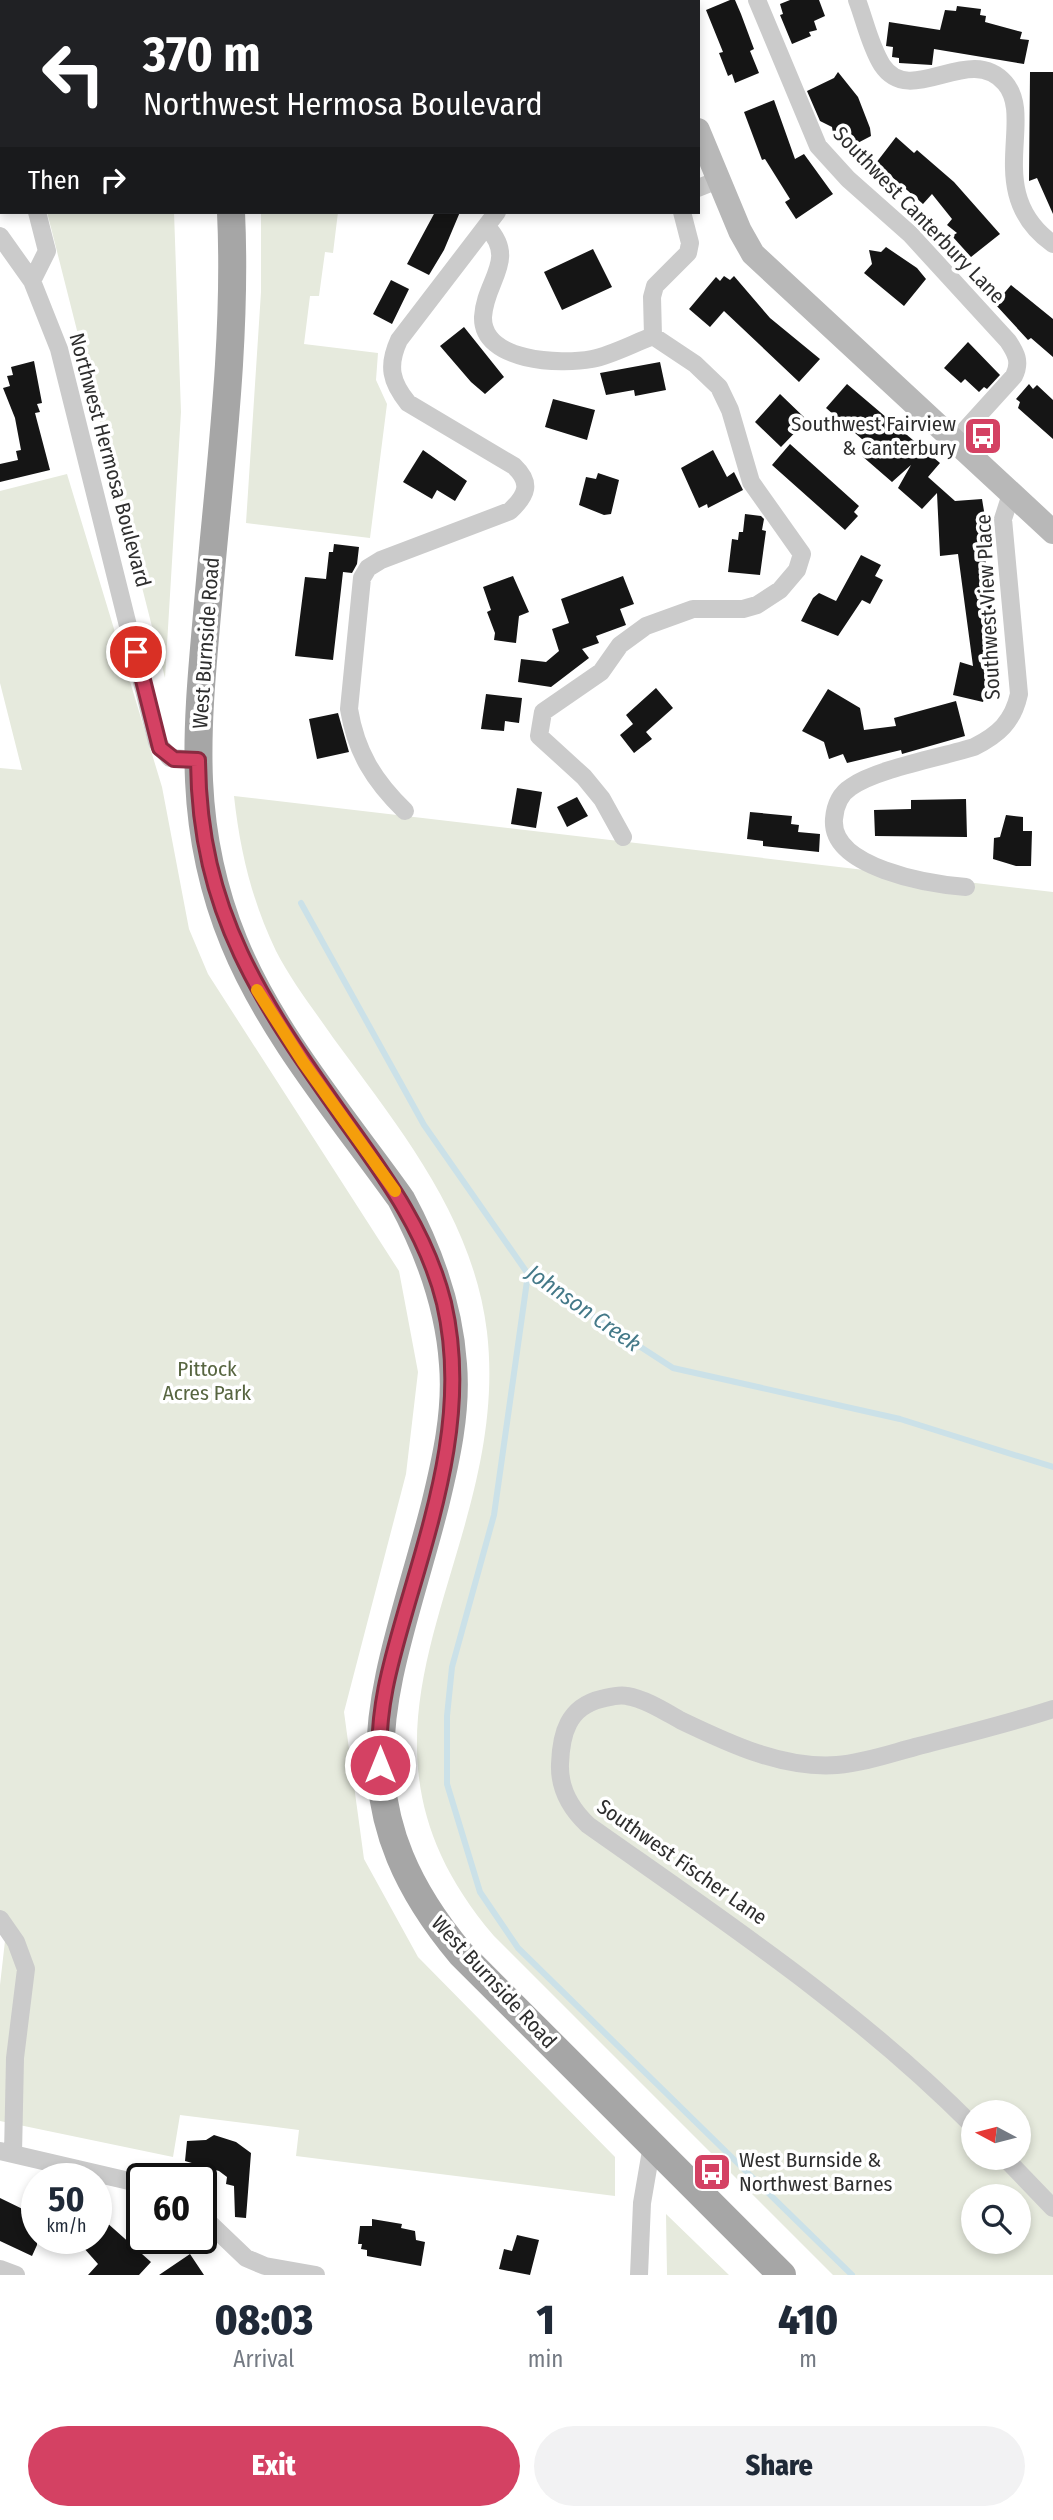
<!DOCTYPE html>
<html lang="en">
<head>
<meta charset="utf-8">
<style>
	body { margin:0; font-family:"Fira Sans Condensed",sans-serif; background:#f2f2f3; color:#1f2937; height:100vh; display:flex; flex-direction:column; font-size:26px; white-space:nowrap }
	* { box-sizing:border-box; margin:0 }
	p { font-size:23px; color:#747a83 }
	.icon { flex:none; width:38px; height:38px; fill:none; stroke:currentColor; stroke-width:2; stroke-linecap:round; stroke-linejoin:round }
	.map { position:relative; height:2275px; overflow:hidden }
	.side { display:flex; flex-direction:column; background:#fff; flex:1 }
	.side>* { flex:none }
	.guide { position:absolute; left:0px; top:0px; width:700px; height:214px; box-shadow:0 4px 10px #0003; background:#202124; color:#fff; overflow:hidden }
	.needle { width:46px; rotate:277deg }
	.controls { position:absolute; left:961px; top:2100px; display:grid; gap:14px }
	.controls a { display:grid; place-items:center; width:70px; height:70px; border-radius:50%; background:#fff; box-shadow:0 4px 10px #0003; font-size:35px }
	.speed { position:absolute; left:21px; top:2163px; display:flex; gap:14px; font-size:35px; font-weight:700; text-align:center }
	.speed>* { display:grid; place-content:center; width:91px; height:91px; border-radius:50%; background:#fff; box-shadow:0 4px 10px #0003; line-height:1 }
	.speed small { font-size:18px; font-weight:400 }
	.speed .limit { border:4px solid #111; border-radius:10px; background:#fff; color:#111 }
	.pin { position:absolute; display:grid; place-items:center; width:60px; height:60px; color:#fff; margin:-30px; border:4px solid #fff; border-radius:50%; box-shadow:0 2px 7px #0007 }
	.me { position:absolute; width:77px; margin:-38px; rotate:0deg; stroke-linejoin:round; filter:drop-shadow(0 0 5px #0008) }
	.turn { display:flex; align-items:center; gap:24px; height:147px; padding:0 28px; font-size:32px }
	.turn .icon { width:91px; height:91px; stroke-width:2.5 }
	.turn b { display:block; font-size:49px; line-height:60px }
	.then { display:flex; align-items:center; height:66px; padding:0 28px; background:#0003; gap:14px; font-size:26px }
	.eta { display:flex; justify-content:space-evenly; align-items:center; height:119px; text-align:center }
	.eta b { font-size:42px; font-weight:800; line-height:49px }
	.button { display:flex; gap:14px; margin-top:auto; padding:14px 28px }
	.button a { flex:1; height:80px; border-radius:42px; background:#d44163; color:#fff; font-size:28px; font-weight:800; line-height:80px; text-align:center }
	.button a+a { background:#f2f2f3; color:#1f2937 }
	.map>svg:first-child { display:block }
	.green { fill:#e6eadd; fill-rule:evenodd }
	.lines { fill:none; stroke-linecap:round; stroke-linejoin:round }
	.stream { stroke:#cbe1e8; stroke-width:6 }
	.building { fill:#151515 }
	.street { stroke:#cbcbcb; stroke-width:18 }
	.secondary { stroke:#b8b8b8; stroke-width:24 }
	.primary { stroke:#a6a6a6; stroke-width:28 }
	.route-casing { stroke:#8a2a40; stroke-width:18 }
	.route { stroke:#d44163; stroke-width:12 }
	.slow { stroke:#f59e0b; stroke-width:12 }
	.labels { text-anchor:middle; stroke-width:7; stroke-linejoin:round; paint-order:stroke }
	.street-label { font-size:21px; fill:#2e2e2e; stroke:#fff }
	.poi-label { font-size:21px; fill:#2e2e2e; stroke:#fff; text-anchor:end }
	.park-label { font-size:21px; fill:#576540; stroke:#fff }
	.water-label { font-size:23px; font-style:italic; fill:#447988; stroke:#fff }
</style>
</head>
<body>
<div class="map">
<svg width="1053" height="2275" viewBox="0 0 1053 2275">
	<rect width="100%" height="100%" fill="#fff"/>
	<path class="green" d="M0,0H153L154,2H2V33Z
		M47,212H174L181,412L165,678Z
		M261,212H338L333,253L325,252L319,296H310L304,344L378,353L376,380L387,404L370,538L246,523L261,292Z
		M67,474L162,787L189,929L208,974L399,1271L418,1372L406,1474L344,1712L364,1859L418,1957L615,2157V2196L296,2156L299,2130L180,2115L173,2157L0,2121V1985L6,1932L0,1930V768L22,770L0,683V491Z
		M234,796L1053,892V2275H833L494,1936C312,1723 513,1559 487,1332C473,1217 400,1129 334,1039C314,1010 292,982 276,951C252,901 240,851 234,796ZM973,2112H1018V2158H973ZM973,2196H1018V2242H973Z
		M666,2214L729,2275H667Z"/>
	<g class="lines">
		<path class="stream" d="M301,903L424,1125L528,1274L673,1368L900,1419L1053,1467
			M528,1274L494,1515L452,1667L447,1716V1784L480,1892L518,1948L852,2275"/>
	</g>
	<path class="building" d="M730,0H735L741,14L754,49L750,51L759,73L735,83L732,74L728,76L719,53L723,52L706,10Z
		M790,0H819L825,16L814,21L817,30L809,32L811,36L792,44L780,15L783,14L780,4Z
		M957,6L981,9L980,15L986,16L985,22L1022,32L1020,39L1029,40L1024,64L934,49L932,65L899,63V58L892,57L893,47L886,46L889,22L940,30L945,10L956,11Z
		M838,72L858,97L870,128L871,136L850,147L844,141L834,139L832,127L820,121L807,91L834,78Z
		M1030,72H1053V214L1037,178L1029,181Z
		M774,100L795,159L804,154L833,194L796,219L785,202L790,199L765,159L762,160L744,112Z
		M896,137L914,153L917,150L954,182L1000,234L971,257L952,236L957,233L947,225L952,219L932,194L923,204L876,163Z
		M435,212H460L444,250L429,275L407,264Z
		M886,247L917,268L926,279L904,306L864,273L872,264L869,250L881,252Z
		M593,249L612,287L562,310L544,272Z
		M724,276L730,280L734,276L770,318L820,359L799,382L724,311L710,327L689,309L716,277L720,281Z
		M391,280L409,289L392,324L373,314Z
		M1011,285L1053,319V357L1031,338L1028,340L995,304Z
		M464,327L504,377L485,394L471,382L440,346Z
		M968,342L1000,375L987,389L984,387L979,392L965,379L961,383L944,368Z
		M34,361L42,403L37,404L40,412L35,413L50,470L0,482V464L18,460L16,451L21,450L15,418L3,388L10,386L7,376L13,375L11,367Z
		M660,362L666,390L635,396L634,390L606,395L600,373Z
		M847,384L940,463L928,477L955,501L982,499L987,529L984,548L996,638L993,672L983,702L953,695L960,662L973,666L958,554L940,556L937,493L922,509L898,488L911,465L892,482L862,456L870,446L826,408Z
		M1029,384L1033,389L1037,385L1053,400V439L1018,408L1020,402L1016,399Z
		M780,394L807,420L781,447L755,422Z
		M553,399L595,410L587,440L545,427Z
		M790,444L859,506L854,512L858,516L845,530L772,465Z
		M423,450L467,481L455,501L437,490L432,499L403,482Z
		M713,450L727,477L734,472L743,490L708,508L707,504L699,508L681,468Z
		M598,473L619,480L611,514L604,515L579,505L586,477L596,479Z
		M745,514L761,516L764,519L762,530L766,531L760,575L728,572L732,539L738,540L739,532H743Z
		M334,544L359,547L357,564L352,573L343,572L333,660L295,656L305,577L326,579L329,552H333Z
		M861,555L881,565L875,576L883,580L870,604L862,600L838,636L801,621L813,598L819,593L836,601Z
		M513,576L529,612L519,616L516,643L494,640L495,633L487,612L491,610L483,587Z
		M623,576L634,604L620,609L626,625L596,636L599,643L582,649L589,658L551,687L518,682L521,659L546,662L559,651L552,629L569,623L561,599Z
		M656,688L673,708L646,732L652,739L634,753L620,735L633,724L626,715Z
		M828,689L860,708L864,730L896,726L894,718L956,701L965,736L902,754L901,750L847,763L843,754L829,759L824,742L802,731Z
		M486,694L522,698L519,723L505,721L504,731L481,729Z
		M338,713L349,752L317,759L309,719Z
		M517,788L542,792L536,828L511,824Z
		M577,797L588,816L567,827L557,807Z
		M966,799L967,837L875,836L874,810L911,809V800Z
		M750,812L792,816L791,824L799,825L798,832L820,834L819,852L763,846V841L747,839Z
		M1006,815L1023,817V831H1032L1031,866H1016L993,859L994,838L1000,837Z
		M214,2135L236,2142L251,2153L246,2218L235,2217L234,2186L226,2184L227,2177L219,2171L185,2161L187,2141L206,2140Z
		M0,2198L37,2216V2245L32,2256L0,2241Z
		M96,2213L151,2262L139,2275H88L98,2264L75,2238H96Z
		M372,2219L402,2224L401,2228L415,2231L416,2240L425,2242L421,2266L367,2256V2250L361,2249L362,2244H358L360,2226H372Z
		M517,2235L539,2240L530,2275L499,2269L504,2249L512,2251Z
		M190,2254L204,2275H159Z"/>
	<g class="lines">
		<path class="street" d="M461,0V2
			M757,0L818,146L848,179L910,234L1008,341C1016,353 1021,362 1014,376L956,440
			M857,0C865,21 870,46 882,65C911,109 969,42 1005,83C1036,119 982,193 1053,244
			M0,67L2,74
			M698,188L718,180
			M487,227C518,260 485,280 483,317C482,362 561,365 592,359C612,355 634,343 653,336L695,364L719,387L730,410L751,482L802,554L797,570L780,590L757,605L743,609H693L646,626L620,645L601,672L543,712L539,736L584,777L602,799L623,837
			M0,236L32,281L59,349L157,742L170,758L198,760
			M32,281L47,251L37,212
			M653,336L652,297L655,286L688,253L690,243L682,212
			M405,811C374,781 356,752 349,709L362,578L368,568L381,560L510,511C527,495 532,483 514,466L408,403C391,382 387,366 399,340L497,212
			M966,887C929,884 830,868 834,819C835,806 840,794 851,787C876,769 942,757 974,747C998,735 1013,722 1019,694L1003,519L1011,494
			M0,1919L16,1942L26,1969L15,2058L13,2154
			M973,2126C857,2009 721,1919 588,1825C570,1808 559,1789 560,1764C561,1734 568,1707 601,1699C610,1697 618,1694 627,1696C645,1699 664,1711 680,1720C728,1743 782,1769 837,1765C863,1763 889,1754 915,1747C961,1735 1007,1724 1053,1709
			M0,2151L142,2184
			M1005,2158L1053,2208
			M201,2215L246,2258L265,2266L316,2275
			M0,2269L16,2275
			M639,2275L642,2203L652,2145"/>
		<path class="secondary" d="M646,0L647,2
			M698,130L740,231L753,254L1053,532"/>
		<path class="primary" d="M201,0L202,2
			M231,212C237,338 220,467 209,592C198,719 184,820 234,942C271,1033 344,1119 401,1199C429,1251 449,1305 453,1364C457,1411 446,1460 435,1505C390,1681 327,1794 461,1954L782,2275"/>
	</g>
	<g class="lines">
		<defs>
			<path id="route" d="M136,652L160,748L174,759L198,760C199,913 262,1003 347,1123C388,1180 427,1234 444,1303C468,1407 436,1507 407,1606C392,1658 376,1710 380,1765"/>
		</defs>
		<use href="#route" class="route-casing"/>
		<use href="#route" class="route"/>
		<path class="slow" d="M257,990L303,1062L395,1191"/>
	</g>
	<defs>
		<symbol id="bus-square" viewBox="-11 -11 22 22"><rect x="-9" y="-9" width="18" height="18" rx="4" fill="#d44163" stroke="#fff"/><path d="M-5-6H5V4H4V6H2V4H-2V6H-4V4H-5ZM-3.5-4V0h7V-4ZM-3.5 1.2v1.5H-2V1.2ZM2 1.2v1.5H3.5V1.2Z" fill="#fff"/></symbol>
	</defs>
	<g fill-rule="evenodd">
		<use href="#bus-square" x="961" y="414" width="44" height="44"/>
		<use href="#bus-square" x="690" y="2150" width="44" height="44"/>
	</g>
	<g class="labels">
		<g class="street-label">
			<text transform="translate(919 215) rotate(46)" y="7">Southwest Canterbury Lane</text>
			<text transform="translate(110 460) rotate(75)" y="7">Northwest Hermosa Boulevard</text>
			<text transform="translate(988 607) rotate(-93)" y="7">Southwest View Place</text>
			<text transform="translate(206 643) rotate(-86)" y="7">West Burnside Road</text>
			<text transform="translate(682 1862) rotate(35)" y="7">Southwest Fischer Lane</text>
			<text transform="translate(494 1982) rotate(47)" y="7">West Burnside Road</text>
		</g>
		<g class="poi-label">
			<text x="956" y="431">Southwest Fairview<tspan x="956" dy="24">&amp; Canterbury</tspan></text>
			<text x="739" y="2167" text-anchor="start">West Burnside &amp;<tspan x="739" dy="24">Northwest Barnes</tspan></text>
		</g>
		<g class="park-label">
			<text x="207" y="1376">Pittock<tspan x="207" dy="24">Acres Park</tspan></text>
		</g>
		<g class="water-label">
			<text transform="translate(584 1308) rotate(35)" y="8">Johnson Creek</text>
		</g>
	</g>
</svg>
<div class="controls">
<a><svg class="needle" viewBox="-14 -14 28 28"><path d="M0-13l5 13h-10z" fill="#e53935"/><path d="M0 13l5-13h-10z" fill="#747a83"/></svg></a>
<a><svg class="icon" aria-label="search" viewBox="0 0 24 24"><circle cx="10" cy="10" r="6"/><path d="M15 15l6 6"/></svg></a>
</div>
<div class="speed"><div>50<small>km/h</small></div><div class="limit">60</div></div>
<div class="pin" style="left:136px;top:652px;background:#d93025"><svg class="icon" aria-label="arrive" viewBox="0 0 24 24"><path d="M6 21V4h12l-3 4 3 4H6"/></svg></div>
<svg class="me" style="left:380px;top:1765px" viewBox="-20 -20 40 40"><circle r="17" fill="#d44163" stroke="#fff" stroke-width="3"/><path d="M0-11L8 9 0 5-8 9z" fill="#fff"/></svg>
<div class="guide">
<div class="turn"><svg class="icon" aria-label="left" viewBox="0 0 24 24"><path d="M17 20v-9H6M10 6l-5 5 5 5"/></svg><div><b>370 m</b>Northwest Hermosa Boulevard</div></div>
<div class="then">Then<svg class="icon" aria-label="right" viewBox="0 0 24 24"><path d="M7 20v-9h11M14 6l5 5-5 5"/></svg></div>
</div>
</div>
<section class="side">
<div class="eta">
<div><b>08:03</b><p>Arrival</p></div>
<div><b>1</b><p>min</p></div>
<div><b>410</b><p>m</p></div>
</div>
<div class="button"><a>Exit</a><a>Share</a></div>
</section>
</body>
</html>
